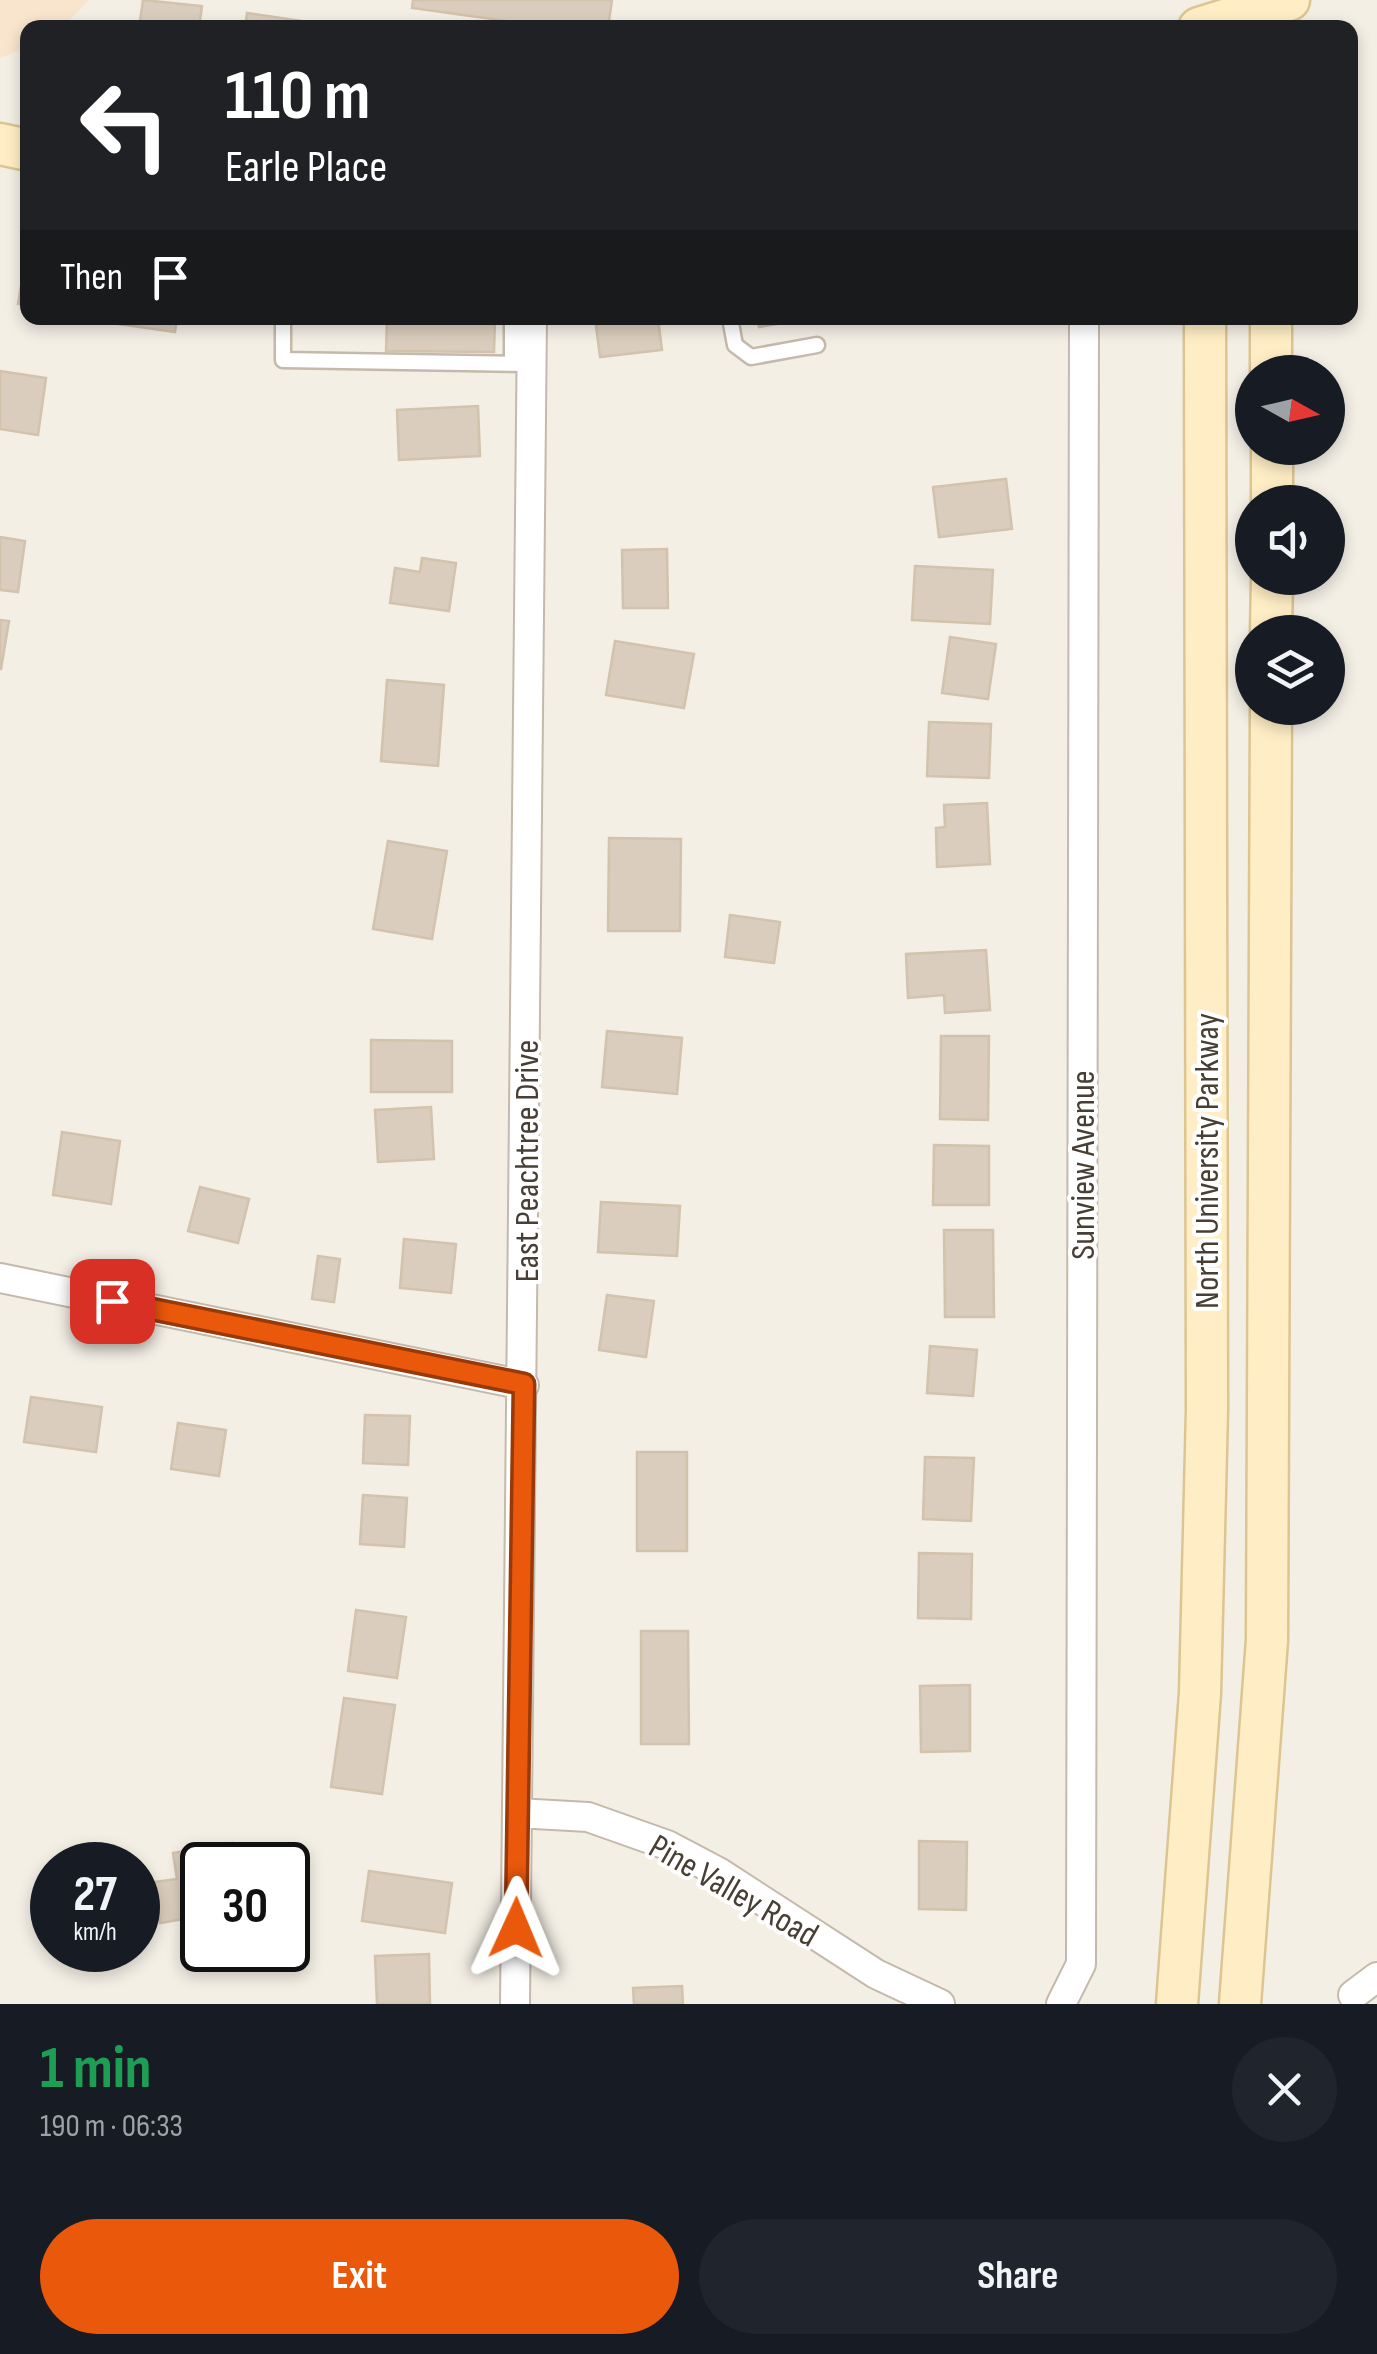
<!DOCTYPE html>
<html lang="en">
<head>
<meta charset="utf-8">
<style>
	body { margin:0; font-family:"Sofia Sans Condensed",sans-serif; background:#20242c; color:#f1f3f6; height:100vh; display:flex; flex-direction:column; font-size:38px; white-space:nowrap }
	* { box-sizing:border-box; margin:0 }
	p { font-size:32px; color:#9ea1a6 }
	.icon { flex:none; width:55px; height:55px; fill:none; stroke:currentColor; stroke-width:2; stroke-linecap:round; stroke-linejoin:round }
	.map { position:relative; height:2004px; overflow:hidden }
	.details { display:flex; flex-direction:column; background:#171b24; flex:1 }
	.details>* { flex:none }
	.top-card { position:absolute; left:20px; top:20px; width:1338px; height:305px; border-radius:20px; box-shadow:0 5px 15px #0003; background:#202124; color:#fff; overflow:hidden }
	.needle { width:65px; rotate:98deg }
	.fabs { position:absolute; left:1235px; top:355px; display:grid; gap:20px }
	.fabs a { display:grid; place-items:center; width:110px; height:110px; border-radius:50%; background:#171b24; box-shadow:0 5px 15px #0003; font-size:50px }
	.speed { position:absolute; left:30px; top:1842px; display:flex; gap:20px; font-size:50px; font-weight:700; text-align:center }
	.speed>* { display:grid; place-content:center; width:130px; height:130px; border-radius:50%; background:#171b24; box-shadow:0 5px 15px #0003; line-height:1 }
	.speed small { font-size:25px; font-weight:400 }
	.speed .limit { border:5px solid #111; border-radius:15px; background:#fff; color:#111 }
	.pin { position:absolute; display:grid; place-items:center; width:85px; height:85px; color:#fff; margin:-42px; border-radius:20px; box-shadow:0 5px 15px #0006 }
	.me { position:absolute; width:110px; margin:-55px; rotate:1deg; stroke-linejoin:round; filter:drop-shadow(0 0 8px #0008) }
	.turn { display:flex; align-items:center; gap:35px; height:210px; padding:0 40px; font-size:45px }
	.turn .icon { width:130px; height:130px; stroke-width:2.5 }
	.turn b { display:block; font-size:70px; line-height:85px }
	.then { display:flex; align-items:center; height:95px; padding:0 40px; background:#0003; gap:20px; font-size:38px }
	.round { display:grid; place-items:center; flex:none; width:105px; height:105px; border-radius:52px; background:#20242c }
	.overview { display:flex; align-items:center; justify-content:space-between; height:170px; padding:0 40px }
	h1 { font-size:60px; font-weight:700; line-height:75px; color:#1e9e55 }
	.button { display:flex; gap:20px; margin-top:auto; padding:20px 40px }
	.button a { flex:1; height:115px; border-radius:60px; background:#ea580c; color:#fff; font-size:40px; font-weight:700; line-height:115px; text-align:center }
	.button a+a { background:#20242c; color:#f1f3f6 }
	.map>svg:first-child { display:block }
	.commercial { fill:#f9e5ce }
	.building { fill:#dacdbd; stroke:#d3c2ac; stroke-width:2.5 }
	.lines { fill:none; stroke-linecap:round; stroke-linejoin:round }
	.lane-casing { stroke:#c4b9aa; stroke-width:19 }
	.street-casing { stroke:#c4b9aa; stroke-width:32 }
	.secondary-casing { stroke:#ddc592; stroke-width:45 }
	.lane { stroke:#fff; stroke-width:14 }
	.street { stroke:#fff; stroke-width:28 }
	.secondary { stroke:#ffeec5; stroke-width:40 }
	.route-casing { stroke:#983908; stroke-width:25 }
	.route { stroke:#ea580c; stroke-width:18 }
	.labels { text-anchor:middle; stroke-width:8; stroke-linejoin:round; paint-order:stroke }
	.street-label { font-size:35px; fill:#483f34; stroke:#fff }
</style>
</head>
<body>
<div class="map">
<svg width="1377" height="2004" viewBox="0 0 1377 2004">
	<rect width="100%" height="100%" fill="#f4efe5"/>
	<path class="commercial" d="M0,0H89L63,27L28,28L27,48L0,58Z"/>
	<path class="building" d="M143,0L202,6L199,28H139Z
		M413,0H612L608,28H556L412,8Z
		M247,13L302,21L301,28H245Z
		M28,245V305L18,304Z
		M119,318H177L175,332L118,324Z
		M387,318H495L494,352L386,351Z
		M595,318H658L662,350L600,357Z
		M757,318H806L807,319L759,327Z
		M0,371L46,378L38,435L0,429Z
		M478,406L480,456L399,460L397,410Z
		M1006,479L1012,529L939,537L933,487Z
		M0,537L25,541L18,592L0,590Z
		M667,549L668,608H623L622,550Z
		M422,558L456,563L449,611L390,603L395,568L420,572Z
		M915,566L993,570L990,624L912,620Z
		M0,620L9,621L1,669H0Z
		M950,637L996,644L988,699L942,693Z
		M615,641L694,654L684,708L606,695Z
		M387,680L444,685L438,766L381,761Z
		M929,722L991,724L989,778L927,776Z
		M987,803L990,864L937,867L936,828L945,827L944,805Z
		M609,838L681,839L680,931H608Z
		M388,841L447,851L432,939L373,929Z
		M730,915L780,922L774,963L725,957Z
		M986,950L990,1010L945,1013L944,995L908,998L906,954Z
		M607,1031L682,1038L677,1094L602,1087Z
		M941,1036H989L988,1120L940,1119Z
		M371,1040L452,1041V1092H371Z
		M431,1107L434,1159L378,1162L375,1110Z
		M62,1132L120,1141L111,1204L53,1195Z
		M934,1145L989,1146V1205H933Z
		M200,1187L249,1199L238,1243L188,1231Z
		M601,1202L680,1206L677,1256L598,1252Z
		M944,1230H993L994,1317H945Z
		M404,1239L456,1244L451,1293L400,1288Z
		M318,1256L340,1259L334,1302L312,1299Z
		M607,1295L654,1301L646,1357L599,1350Z
		M930,1346L977,1350L973,1396L927,1393Z
		M31,1397L102,1407L96,1452L24,1442Z
		M365,1415L410,1416L408,1465L363,1463Z
		M178,1423L226,1430L219,1476L171,1469Z
		M637,1452H687V1551H637Z
		M925,1457L974,1458L971,1521L923,1519Z
		M363,1495L407,1498L404,1547L360,1544Z
		M919,1553L972,1554L971,1619L918,1618Z
		M356,1610L406,1617L397,1678L348,1671Z
		M641,1631H688L689,1744H641Z
		M970,1685V1751L921,1752L920,1686Z
		M344,1698L395,1705L382,1794L331,1787Z
		M919,1841L967,1842L966,1910L919,1909Z
		M232,1843L236,1865H202V1916L160,1923L154,1882L177,1879L173,1853Z
		M369,1871L452,1883L445,1933L362,1921Z
		M429,1954L430,2004H377L375,1956Z
		M682,1986L683,2004H634L633,1988Z"/>
	<g class="lines">
		<defs>
			<path id="lane" d="M283,318V360L531,364
				M730,318L735,345L751,357L817,345
				M512,363V318"/>
			<path id="street" d="M0,1278L524,1385
				M517,1813L588,1817L667,1845L720,1873L876,1974L940,2004
				M1353,1995L1377,1977
				M515,2004L532,318
				M1061,2004L1081,1964L1084,320"/>
			<path id="secondary" d="M1199,28L1289,0
				M0,144L28,150
				M1271,318V372
				M1272,448V502
				M1271,632L1272,578
				M1177,2004L1200,1693L1207,1410L1205,318
				M1240,2004L1267,1640L1271,708"/>
		</defs>
		<use href="#lane" class="lane-casing"/>
		<use href="#street" class="street-casing"/>
		<use href="#secondary" class="secondary-casing"/>
		<use href="#lane" class="lane"/>
		<use href="#street" class="street"/>
		<use href="#secondary" class="secondary"/>
	</g>
	<g class="lines">
		<defs>
			<path id="route" d="M112,1301L524,1384L516,1928"/>
		</defs>
		<use href="#route" class="route-casing"/>
		<use href="#route" class="route"/>
	</g>
	<g class="labels">
		<g class="street-label">
			<text transform="translate(526 1161) rotate(-90)" y="12">East Peachtree Drive</text>
			<text transform="translate(1206 1161) rotate(-90)" y="12">North University Parkway</text>
			<text transform="translate(1082 1165) rotate(-90)" y="12">Sunview Avenue</text>
			<text transform="translate(734 1890) rotate(30)" y="12">Pine Valley Road</text>
		</g>
	</g>
</svg>
<div class="fabs">
<a><svg class="needle" viewBox="-14 -14 28 28"><path d="M0-13l5 13h-10z" fill="#e53935"/><path d="M0 13l5-13h-10z" fill="#9ea1a6"/></svg></a>
<a><svg class="icon" aria-label="sound" viewBox="0 0 24 24"><path d="M4 9h4l5-4v14l-5-4H4zM17 9q2 3 0 6"/></svg></a>
<a><svg class="icon" aria-label="layers" viewBox="0 0 24 24"><path d="M12 4l9 5-9 5-9-5zM3 14l9 5 9-5"/></svg></a>
</div>
<div class="speed"><div>27<small>km/h</small></div><div class="limit">30</div></div>
<div class="pin" style="left:112px;top:1301px;background:#d93025"><svg class="icon" aria-label="arrive" viewBox="0 0 24 24"><path d="M6 21V4h12l-3 4 3 4H6"/></svg></div>
<svg class="me" style="left:516px;top:1928px" viewBox="-20 -20 40 40"><path d="M0-17L14 15 0 8-14 15z" fill="#ea580c" stroke="#fff" stroke-width="4"/></svg>
<div class="top-card">
<div class="turn"><svg class="icon" aria-label="left" viewBox="0 0 24 24"><path d="M17 20v-9H6M10 6l-5 5 5 5"/></svg><div><b>110 m</b>Earle Place</div></div>
<div class="then">Then<svg class="icon" aria-label="arrive" viewBox="0 0 24 24"><path d="M6 21V4h12l-3 4 3 4H6"/></svg></div>
</div>
</div>
<section class="details">
<div class="overview"><div><h1>1 min</h1><p>190 m · 06:33</p></div><a class="round"><svg class="icon" aria-label="close" viewBox="0 0 24 24"><path d="M6 6l12 12M18 6L6 18"/></svg></a></div>
<div class="button"><a>Exit</a><a>Share</a></div>
</section>
</body>
</html>
